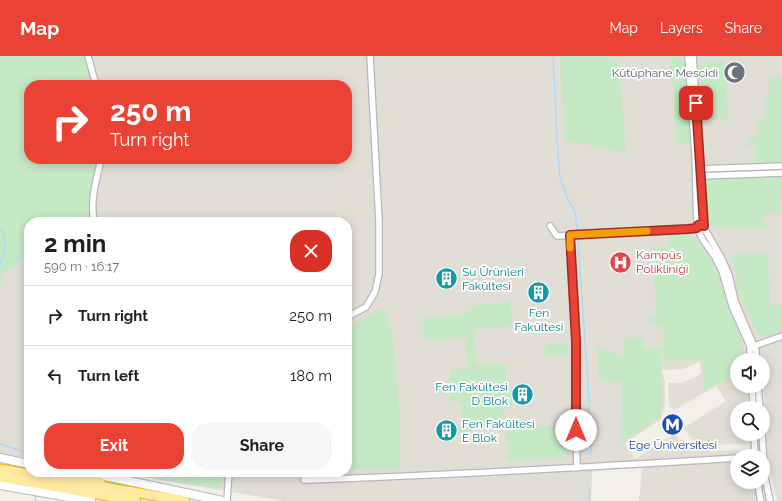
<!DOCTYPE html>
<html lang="en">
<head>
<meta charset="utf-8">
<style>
	body { margin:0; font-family:Raleway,sans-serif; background:#f6f6f6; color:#202124; height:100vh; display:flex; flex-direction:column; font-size:15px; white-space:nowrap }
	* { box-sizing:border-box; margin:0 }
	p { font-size:13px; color:#757577 }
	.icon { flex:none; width:22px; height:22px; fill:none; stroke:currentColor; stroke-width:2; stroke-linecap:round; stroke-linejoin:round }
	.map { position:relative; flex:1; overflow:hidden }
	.panel { position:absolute; left:24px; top:161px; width:328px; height:260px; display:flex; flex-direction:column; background:#fff; border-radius:16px; box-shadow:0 2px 10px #0003 }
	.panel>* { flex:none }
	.top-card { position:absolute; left:24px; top:24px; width:328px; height:84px; border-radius:16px; box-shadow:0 2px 10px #0003; background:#ea4335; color:#fff; overflow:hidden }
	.buttons { position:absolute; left:730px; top:297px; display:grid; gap:8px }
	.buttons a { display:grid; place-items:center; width:40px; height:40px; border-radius:50%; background:#fff; box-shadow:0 2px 10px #0003; font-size:20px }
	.pin { position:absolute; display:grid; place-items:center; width:34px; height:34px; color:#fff; margin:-17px; border-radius:8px; box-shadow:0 2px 6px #0006 }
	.me { position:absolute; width:44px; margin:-22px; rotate:0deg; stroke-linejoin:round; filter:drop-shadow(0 0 3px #0008) }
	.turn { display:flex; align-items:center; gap:14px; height:84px; padding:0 20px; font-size:18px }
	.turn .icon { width:52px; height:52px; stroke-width:2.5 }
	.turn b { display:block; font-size:28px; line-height:34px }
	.round { display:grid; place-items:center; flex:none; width:42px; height:42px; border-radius:16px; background:#f6f6f6 }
	.summary { display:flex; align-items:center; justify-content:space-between; height:68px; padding:0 20px }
	h1 { font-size:24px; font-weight:700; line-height:30px }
	.primary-button { display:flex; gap:8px; margin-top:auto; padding:8px 20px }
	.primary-button a { flex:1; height:46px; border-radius:16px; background:#ea4335; color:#fff; font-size:16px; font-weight:700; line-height:46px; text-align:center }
	.primary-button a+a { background:#f6f6f6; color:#202124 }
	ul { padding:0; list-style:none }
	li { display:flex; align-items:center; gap:12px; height:60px; padding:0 20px; border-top:1px solid #e0e0e0 }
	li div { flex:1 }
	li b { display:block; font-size:15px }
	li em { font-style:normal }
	header { display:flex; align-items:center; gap:24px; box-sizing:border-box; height:56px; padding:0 20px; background:#ea4335; color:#fff }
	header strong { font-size:19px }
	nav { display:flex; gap:22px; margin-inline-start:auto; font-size:14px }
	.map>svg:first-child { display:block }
	.education { fill:#e1ded6; fill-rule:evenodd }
	.green { fill:#c5e8c5 }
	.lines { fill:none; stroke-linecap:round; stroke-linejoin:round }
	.stream { stroke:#aadaff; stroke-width:1.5 }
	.minor-casing { stroke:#b5b8bc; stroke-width:8 }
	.secondary-casing { stroke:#b6babf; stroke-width:10 }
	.trunk-casing { stroke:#f9ab00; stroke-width:11 }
	.minor { stroke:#fff; stroke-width:5.5 }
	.secondary { stroke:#fff; stroke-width:8 }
	.trunk { stroke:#feeaa1; stroke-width:9 }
	.route-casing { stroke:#982c22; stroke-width:10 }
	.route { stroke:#ea4335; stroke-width:7 }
	.slow { stroke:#f59e0b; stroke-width:7 }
	.labels { text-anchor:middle; stroke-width:3.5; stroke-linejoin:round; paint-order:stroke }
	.worship-label { font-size:12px; fill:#5b616d; stroke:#fff; text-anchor:end }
	.health-label { font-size:12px; fill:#be3a42; stroke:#fff; text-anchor:start }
	.culture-label { font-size:12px; fill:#0d838f; stroke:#fff; text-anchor:start }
	.transit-label { font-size:12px; fill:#164399; stroke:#fff }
</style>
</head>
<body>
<header>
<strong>Map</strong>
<nav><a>Map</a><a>Layers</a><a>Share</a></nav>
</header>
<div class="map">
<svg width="782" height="445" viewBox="0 0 782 445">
	<rect width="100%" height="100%" fill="#f1efe8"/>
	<path class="education" d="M0,0H782V445H777L768,407L763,320V304H737V330H747L748,352H737V378H749L750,388L696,389L684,372L726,345L716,330L674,354L669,350L668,327H682L701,318L700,306L683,313L662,314L665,326V350L661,363L625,387L635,403L675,378L679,385L683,383L689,392L699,395L750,394L751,400H737V426H755L758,445H639L642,412L592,415L591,445H284L115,416H347V166H29V402L0,397ZM29,29H347V103H29Z"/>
	<path class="green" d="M0,0H87L95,29H29V103H96L90,140V160L77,166H29V198L2,219L0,233Z
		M560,0H600L619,5L626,97L565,84Z
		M685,1L690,87L676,88L671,2Z
		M726,4L727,63L704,64L700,6Z
		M769,22H782V106L756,107V89L746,90V82L757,81V66H764V60H766L764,43L769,42Z
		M782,120V140L781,141V158H764L765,171L718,173L710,168L708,165L706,131L707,127L709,123Z
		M673,178C678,178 685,177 689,179C700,184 707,197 713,207L742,286L744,304H737V316L704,335L702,304L664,305L663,270H650L649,261L656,260L653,189L666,193L670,179Z
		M742,196L743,198L768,197L770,249H782V275C774,278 765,284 758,278L736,231V228L739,225L730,201Z
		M510,246L512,270L473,273L476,309L505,307L507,326H510L512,349L504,353L502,367L455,379L454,373L462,370V346H451L450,313H467L466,282L423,283V261L463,260L476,249Z
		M383,253L392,275L397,325L400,373V414H347V270Z
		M643,281V293L661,292L662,349L660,360L621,388L622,326L599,325L597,290L624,302L623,283Z
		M567,287L568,299L546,300L545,288Z
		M566,369L568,401L508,405L506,372Z
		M115,416H224L219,433Z"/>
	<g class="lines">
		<path class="stream" d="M553,0L557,83L560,122L567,141L575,155L577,174
			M0,172C9,184 3,197 0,210
			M578,183L589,344L591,399
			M0,388L29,397
			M35,445L36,439
			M589,445L590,434"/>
		<defs>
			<path id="minor" d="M88,0L96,29
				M688,0L695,99L697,172L703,184L715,201L722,215L732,250L750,290V304
				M693,0L704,172L722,203L729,219L735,245L754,290L756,295V304
				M698,113L782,110
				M698,120L782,117
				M94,166C90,143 96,126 101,103
				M550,170L557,180L697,172
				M570,179L576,285V373L577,412
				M347,261L366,251L375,236L379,218V165L370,0
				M752,292L754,291V290L782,280
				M752,330L753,352
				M758,330L760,352
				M754,378L755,400
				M762,378L765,421L770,445
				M306,416L304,424C448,419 593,411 737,402
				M758,426L759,436L761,445
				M227,445L229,416"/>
			<path id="secondary" d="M0,402L29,408
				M77,416L110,421L223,445
				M0,429L91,445"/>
			<path id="trunk" d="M0,413L185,445
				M66,416L100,426
				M0,421L136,445"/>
		</defs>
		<use href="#minor" class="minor-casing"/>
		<use href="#secondary" class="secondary-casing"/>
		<use href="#trunk" class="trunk-casing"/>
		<use href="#minor" class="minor"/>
		<use href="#secondary" class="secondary"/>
		<use href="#trunk" class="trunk"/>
	</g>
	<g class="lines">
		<defs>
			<path id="route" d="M576,374V285L570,179L688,173L697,172L698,169L701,168L704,170L696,47"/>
		</defs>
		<use href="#route" class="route-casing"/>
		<use href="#route" class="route"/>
		<path class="slow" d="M570,192V179L647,175"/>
	</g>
	<defs>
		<symbol id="mosque-disc" viewBox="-11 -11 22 22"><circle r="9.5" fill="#6b7280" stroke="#fff"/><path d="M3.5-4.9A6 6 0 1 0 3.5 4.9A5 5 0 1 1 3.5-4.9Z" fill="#fff"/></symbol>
		<symbol id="hospital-disc" viewBox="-11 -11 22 22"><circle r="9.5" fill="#e0444e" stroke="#fff"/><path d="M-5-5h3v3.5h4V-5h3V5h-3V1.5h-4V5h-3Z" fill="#fff"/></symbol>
		<symbol id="building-disc" viewBox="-11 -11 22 22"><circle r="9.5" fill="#0f9aa8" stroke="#fff"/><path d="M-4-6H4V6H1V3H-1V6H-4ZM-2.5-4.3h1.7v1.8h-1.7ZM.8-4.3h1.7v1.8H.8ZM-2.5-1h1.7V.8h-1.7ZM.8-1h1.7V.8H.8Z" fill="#fff"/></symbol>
		<symbol id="metro-disc" viewBox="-11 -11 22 22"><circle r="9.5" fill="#1a4fb4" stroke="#fff"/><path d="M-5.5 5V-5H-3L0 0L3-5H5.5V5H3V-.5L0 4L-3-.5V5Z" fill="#fff"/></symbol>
	</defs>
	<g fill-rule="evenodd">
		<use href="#mosque-disc" x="722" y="4" width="25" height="25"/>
		<use href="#hospital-disc" x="608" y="194" width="25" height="25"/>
		<use href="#building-disc" x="434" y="210" width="25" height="25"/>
		<use href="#building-disc" x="526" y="224" width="25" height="25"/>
		<use href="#building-disc" x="510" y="326" width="25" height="25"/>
		<use href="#metro-disc" x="660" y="356" width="25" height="25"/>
		<use href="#building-disc" x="434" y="362" width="25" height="25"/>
	</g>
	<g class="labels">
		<g class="worship-label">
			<text x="718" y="21">Kütüphane Mescidi</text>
		</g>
		<g class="health-label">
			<text x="636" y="203">Kampüs<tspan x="636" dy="14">Polikliniği</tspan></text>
		</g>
		<g class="culture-label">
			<text x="462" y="220">Su Ürünleri<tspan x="462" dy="14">Fakültesi</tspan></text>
			<text x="539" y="261" text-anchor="middle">Fen<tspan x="539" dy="14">Fakültesi</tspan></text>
			<text x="508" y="335" text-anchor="end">Fen Fakültesi<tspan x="508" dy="14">D Blok</tspan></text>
			<text x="462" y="372">Fen Fakültesi<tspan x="462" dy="14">E Blok</tspan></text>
		</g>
		<g class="transit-label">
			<text x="673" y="393">Ege Üniversitesi</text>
		</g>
	</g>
</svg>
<div class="buttons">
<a><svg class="icon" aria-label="sound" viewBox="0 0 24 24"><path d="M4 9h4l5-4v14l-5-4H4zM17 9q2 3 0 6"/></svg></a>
<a><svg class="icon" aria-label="search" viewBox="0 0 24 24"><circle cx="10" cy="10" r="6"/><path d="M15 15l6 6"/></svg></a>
<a><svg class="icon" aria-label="layers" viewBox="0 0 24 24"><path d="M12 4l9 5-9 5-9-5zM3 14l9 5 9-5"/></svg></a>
</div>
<div class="pin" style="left:696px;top:47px;background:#d93025"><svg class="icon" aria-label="arrive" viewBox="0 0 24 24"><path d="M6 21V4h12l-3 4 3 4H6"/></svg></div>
<svg class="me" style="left:576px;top:374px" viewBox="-20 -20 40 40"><circle r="19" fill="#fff"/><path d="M0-13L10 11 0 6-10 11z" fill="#ea4335"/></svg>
<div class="top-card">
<div class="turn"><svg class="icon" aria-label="right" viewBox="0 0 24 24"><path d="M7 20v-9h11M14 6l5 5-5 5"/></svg><div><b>250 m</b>Turn right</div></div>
</div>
<section class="panel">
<div class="summary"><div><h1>2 min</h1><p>590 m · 16:17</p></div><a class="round" style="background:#d93025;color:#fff"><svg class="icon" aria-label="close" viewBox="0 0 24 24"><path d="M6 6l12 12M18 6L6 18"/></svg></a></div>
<ul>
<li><svg class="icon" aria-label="right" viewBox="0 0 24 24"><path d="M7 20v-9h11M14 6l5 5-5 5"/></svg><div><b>Turn right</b></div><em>250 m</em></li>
<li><svg class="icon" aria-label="left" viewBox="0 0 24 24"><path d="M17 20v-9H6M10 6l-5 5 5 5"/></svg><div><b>Turn left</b></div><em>180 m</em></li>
</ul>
<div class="primary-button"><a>Exit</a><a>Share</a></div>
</section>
</div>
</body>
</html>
